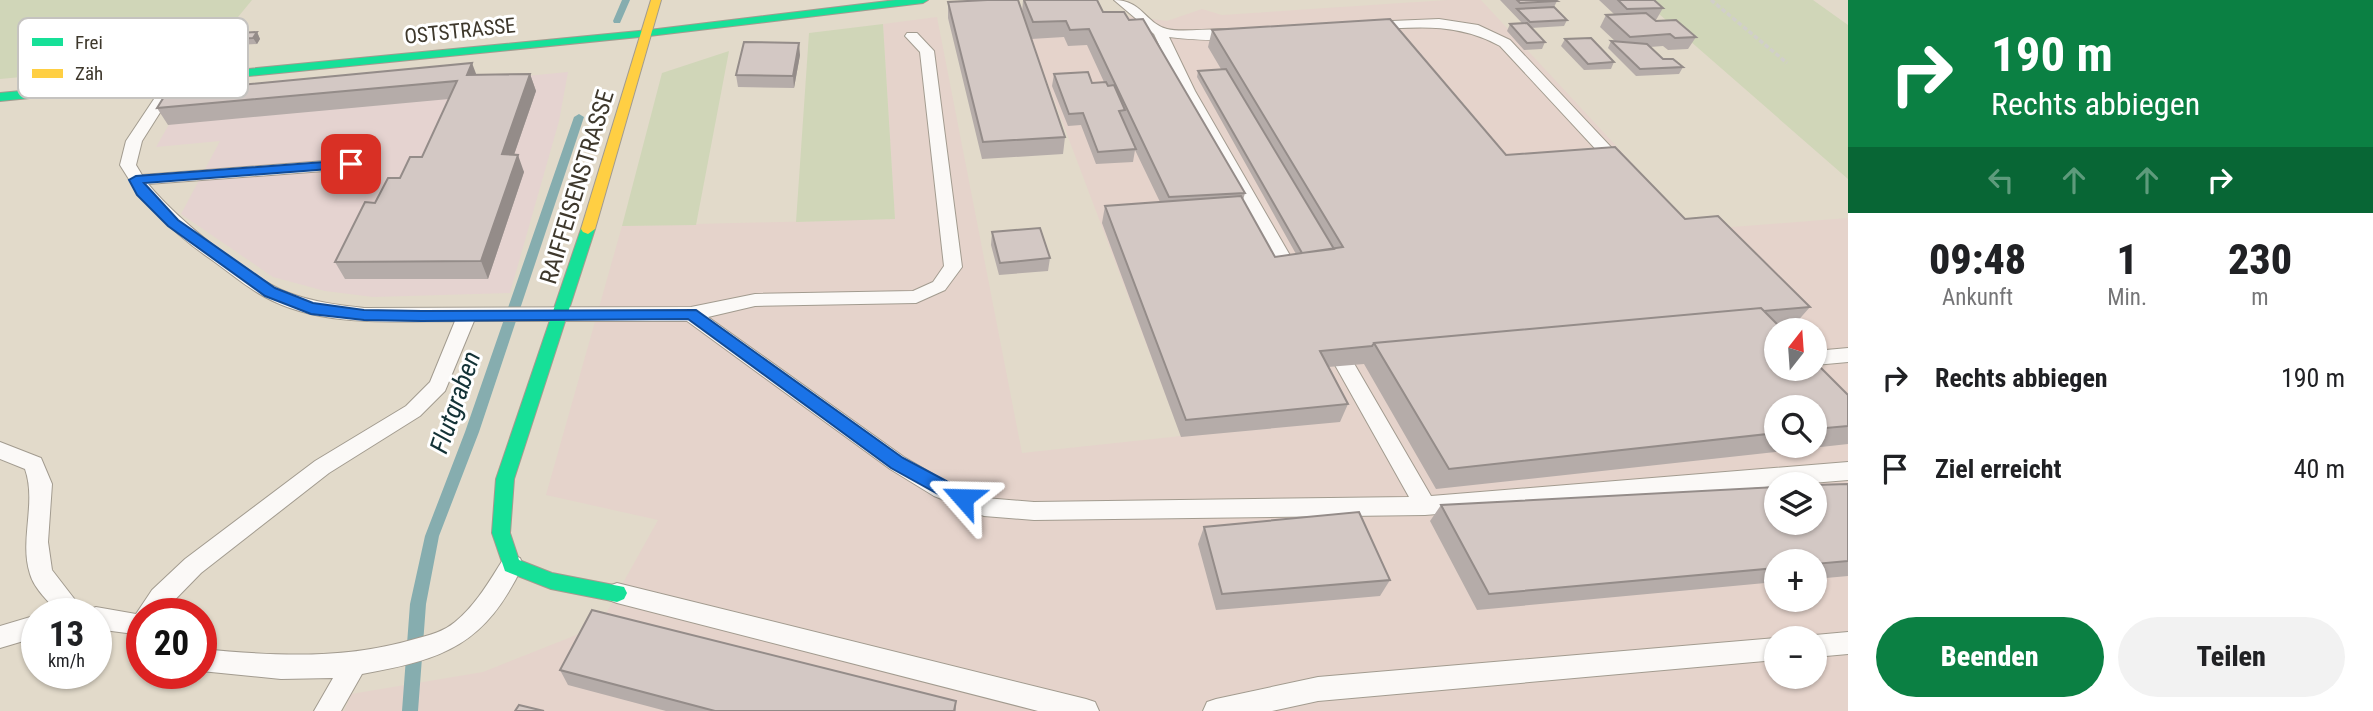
<!DOCTYPE html>
<html lang="de">
<head>
<meta charset="utf-8">
<style>
	body { margin:0; font-family:"Roboto Condensed",sans-serif; background:#f2f2f2; color:#202124; height:100vh; display:flex; flex-direction:column; font-size:26px; white-space:nowrap }
	* { box-sizing:border-box; margin:0 }
	p { font-size:23px; color:#757577 }
	.icon { flex:none; width:38px; height:38px; fill:none; stroke:currentColor; stroke-width:2; stroke-linecap:round; stroke-linejoin:round }
	.map { position:relative; flex:1; overflow:hidden }
	.sheet { display:flex; flex-direction:column; background:#fff; width:525px }
	.sheet>* { flex:none }
	.hud { background:#0b8043; color:#fff; overflow:hidden }
	.needle { width:46px; rotate:17deg }
	.fabs { position:absolute; left:1764px; top:318px; display:grid; gap:14px }
	.fabs a { display:grid; place-items:center; width:63px; height:63px; border-radius:50%; background:#fff; box-shadow:0 2px 5px #0004; font-size:35px }
	.speed { position:absolute; left:21px; top:598px; display:flex; gap:14px; font-size:35px; font-weight:700; text-align:center }
	.speed>* { display:grid; place-content:center; width:91px; height:91px; border-radius:50%; background:#fff; box-shadow:0 2px 5px #0004; line-height:1 }
	.speed small { font-size:18px; font-weight:400 }
	.speed .limit { border:10px solid #d22; background:#fff; color:#111 }
	.pin { position:absolute; display:grid; place-items:center; width:60px; height:60px; color:#fff; margin:-30px; border-radius:14px; box-shadow:0 4px 10px #0006 }
	.me { position:absolute; width:77px; margin:-38px; rotate:295deg; stroke-linejoin:round; filter:drop-shadow(0 0 5px #0008) }
	.turn { display:flex; align-items:center; gap:24px; height:147px; padding:0 28px; font-size:32px }
	.turn .icon { width:91px; height:91px; stroke-width:2.5 }
	.turn b { display:block; font-size:49px; line-height:60px }
	.lanes { display:flex; align-items:center; height:66px; padding:0 28px; background:#0003; justify-content:center; gap:35px; direction:ltr }
	.lanes .off { opacity:.35 }
	.eta { display:flex; justify-content:space-evenly; align-items:center; height:119px; text-align:center }
	.eta b { font-size:42px; font-weight:800; line-height:49px }
	.cta { display:flex; gap:14px; margin-top:auto; padding:14px 28px }
	.cta a { flex:1; height:80px; border-radius:42px; background:#0b8043; color:#fff; font-size:28px; font-weight:800; line-height:80px; text-align:center }
	.cta a+a { background:#f2f2f2; color:#202124 }
	ul { padding:0; list-style:none }
	li { display:flex; align-items:center; gap:21px; height:91px; padding:0 28px }
	li div { flex:1 }
	li b { display:block; font-size:26px }
	li em { font-style:normal }
	main { display:flex; flex:1; min-height:0 }
	.map>svg:first-child { display:block }
	.commercial { fill:#e5d3d0 }
	.industrial { fill:#e5d3cb; fill-rule:evenodd }
	.green { fill:#d0d6b8 }
	.lines { fill:none; stroke-linecap:round; stroke-linejoin:round }
	.stream { fill:#86adaf; fill-rule:evenodd }
	.lane-casing { stroke:#a29b8f; stroke-width:2 }
	.fast-casing { stroke:#a29b8f; stroke-width:2 }
	.slow-casing { stroke:#a29b8f; stroke-width:2 }
	.path { stroke:#d1cfca; stroke-width:3.5; stroke-dasharray:4.5 2.5; stroke-linecap:butt }
	.lane { fill:#fbf9f7; fill-rule:evenodd }
	.fast { fill:#16e098; fill-rule:evenodd }
	.slow { fill:#ffcf43; fill-rule:evenodd }
	.wall { fill:#b5aca9; fill-rule:evenodd }
	.shaded-wall { fill:#948c89 }
	.building { fill:#d3c8c4; stroke:#948c89; stroke-width:2 }
	.route { fill:#1a73e8; stroke:#114b97; stroke-width:2 }
	.labels { text-anchor:middle; stroke-width:6; stroke-linejoin:round; paint-order:stroke }
	.far-street-label { font-size:21px; fill:#3e382c; stroke:#fff }
	.street-label { font-size:24px; fill:#3e382c; stroke:#fff }
	.water-label { font-size:26px; font-style:italic; fill:#133236; stroke:#fff }
	.key { fill:#fff; stroke:#c5c3c0; stroke-width:2 }
	.key-label { font-size:19px; fill:#3e382c }
</style>
</head>
<body>
<main>
<div class="map">
<svg width="1848" height="711" viewBox="0 0 1848 711">
	<rect width="100%" height="100%" fill="#e2daca"/>
	<path class="commercial" d="M568,72L559,121L510,293L373,297L325,291L273,277L181,214L220,141L156,147L178,109Z"/>
	<path class="industrial" d="M1447,0H1481L1694,230L1848,218V711H344L351,694L483,672L599,626L658,520L546,495L622,226L895,219L883,24L937,17L1022,453L1181,436L1031,39L1093,12L1167,21L1202,9L1222,15ZM1776,331H1815V369H1776ZM1776,408H1815V446H1776ZM1776,485H1815V523H1776ZM1776,562H1815V600H1776ZM1776,639H1815V677H1776Z"/>
	<path class="green" d="M0,0H252L229,28L211,59L0,79Z
		M1643,0H1813L1848,25V179Z
		M883,24L895,219L796,222L809,33Z
		M729,51L696,225L622,226L662,73Z"/>
	<g class="lines">
		<path class="stream" d="M622,0H630L620,23H614L613,21Z
			M579,114L584,117L479,432L439,536L426,604L418,711H402L410,604L425,536L465,432L574,117Z"/>
		<defs>
			<path id="lane" d="M1114,0C1142,0 1145,23 1167,29C1186,34 1232,24 1244,34C1231,44 1187,39 1169,37L1195,91L1299,271L1296,275L1290,277L1281,271L1181,91L1154,34Z
				M1439,19L1478,25L1510,40L1626,163V169H1614L1500,46C1458,22 1415,27 1368,30L1361,26L1368,22Z
				M907,33H917L934,51L962,267L945,290L916,303L755,306L708,317L904,457L950,484L985,498L1034,502L1409,497L1335,365L1345,358L1352,360L1431,496L1848,462V480L1425,515L1034,520L984,516L934,496L890,469L687,321H474L445,391L420,416L329,473L201,573L161,614H142V635L96,629V614H86L88,610L96,607L136,614L152,590L185,559L315,461L406,406L430,382L455,321C393,321 322,328 265,297C246,287 229,272 212,260C174,234 143,204 120,165L126,141L168,78L173,77L180,81L142,141L136,165L142,175L351,159L359,164L351,169L148,184C178,220 246,276 289,293C313,302 339,305 364,308L691,307L755,294L913,291L933,282L944,266L920,52L905,36Z
				M1848,348V362L1815,365V351Z
				M0,442L41,458L52,484L48,542L52,570L86,614H60C50,603 34,589 30,574C19,540 37,503 25,469L0,459Z
				M512,555L520,558L523,565C485,645 445,659 362,674L341,711H314L333,678L281,679L201,671V649C275,656 344,660 415,639C430,635 443,632 455,622C476,605 490,580 504,558Z
				M617,583L1086,699L1095,702L1099,711H1038L617,603L609,600L605,593L609,586Z
				M37,615V637L0,648V626Z
				M1848,632V654L1815,657V639H1806L1815,635Z
				M1776,638L1779,639H1776V660L1318,701L1272,711H1203L1207,702L1216,699L1318,677Z"/>
			<path id="fast" d="M896,0H928L923,3L649,36L0,101V93L649,30Z
				M588,224L595,229L514,479L510,533L519,560L552,573L624,587L627,593L624,599L617,602L551,589L505,571L492,533L496,479L581,229Z"/>
			<path id="slow" d="M651,0H661L595,229L588,234L583,232L581,229Z"/>
		</defs>
		<use href="#lane" class="lane-casing"/>
		<use href="#fast" class="fast-casing"/>
		<use href="#slow" class="slow-casing"/>
		<path class="path" d="M1711,0L1787,63"/>
		<use href="#lane" class="lane"/>
		<use href="#fast" class="fast"/>
		<use href="#slow" class="slow"/>
	</g>
	<path class="wall" d="M1023,0H1097L1103,12L1245,193L1243,200L1275,257L1296,254L1197,77L1198,71L1221,69L1208,47L1212,30L1506,155L1685,219L1810,307L1795,324L1779,326L1848,395V444L1436,489L1364,364L1328,367L1348,404L1340,422L1181,437L1102,223L1105,206L1160,202L1135,150L1133,162L1096,164L1081,125L1068,126L1052,86L1054,74L1092,83L1104,82L1087,45L1068,46L1064,37L1031,39L1065,137L1063,154L982,159L948,18V2L1022,13ZM1776,408H1815V446H1776Z
		M1500,0H1555L1557,1L1554,7L1567,20L1564,26L1531,28L1545,42L1542,49L1524,50L1507,31L1510,24L1522,23Z
		M1599,0H1654L1663,8L1656,20H1654L1696,37L1688,49L1668,50L1663,46L1650,47L1663,59L1683,67L1679,74L1636,76L1608,48L1611,41L1616,42L1600,27L1606,15L1614,14Z
		M257,32L260,39L257,44L238,45L235,39Z
		M1565,39L1614,62L1611,69L1584,70L1561,46Z
		M800,55L794,88L738,87L736,75Z
		M530,74L536,91L514,155L524,172L488,279H345L335,262L375,203L422,157L449,99L168,125L157,108L476,75Z
		M992,232L1050,258L1048,271L999,275L991,245Z
		M1848,484V576L1815,579V562H1776V582L1477,610L1430,521L1441,505Z
		M1204,527L1390,580L1380,596L1216,610L1198,544Z
		M560,670L956,701V711H666L568,685Z"/>
	<path class="shaded-wall" d="M257,32L260,39L257,44L253,38Z
		M799,43L800,55L794,88L793,76Z
		M472,63L478,79L467,75Z
		M530,74L536,91L508,172L502,154Z
		M518,155L524,172L488,279L481,261Z"/>
	<path class="building" d="M987,0H1018L1065,137L983,142L948,2Z
		M1024,0H1097L1103,12H1124L1129,20L1143,19L1245,193L1169,197L1089,29L1070,30L1066,21L1033,22Z
		M1517,0H1555L1557,1L1520,3Z
		M1618,0H1654L1663,8L1627,9Z
		M1554,7L1567,20L1530,22L1517,9Z
		M1646,13L1656,21L1676,20L1696,37L1675,38L1670,34L1630,37L1606,15Z
		M1390,19L1506,155L1615,147L1685,219L1718,216L1810,307L1764,311L1761,308L1374,343L1372,346L1320,351L1348,404L1186,420L1105,206L1241,196L1275,257L1343,247L1212,30Z
		M1527,23L1545,42L1527,43L1510,24Z
		M257,32L253,38L235,39L239,33Z
		M1591,38L1614,62L1588,64L1565,39Z
		M1611,41L1647,44L1663,59H1673L1683,67L1640,69Z
		M744,42L799,43L793,76L736,75Z
		M472,63L467,75L530,74L502,154L518,155L481,261L335,262L365,202L375,203L388,178H400L410,157H422L457,81L157,108L167,92Z
		M1226,69L1334,249L1302,253L1198,71Z
		M1088,72L1092,83L1106,82L1108,86L1114,85L1125,110L1119,111L1136,149L1098,152L1083,113L1069,114L1054,74Z
		M1040,228L1050,258L1000,263L992,232Z
		M1761,308L1784,331H1776V369H1815V362L1848,395V426L1815,429V408H1776V433L1449,469L1374,343Z
		M1848,484V561L1815,564V562H1776V568L1489,594L1441,505L1776,487V523H1815V485Z
		M1359,512L1390,580L1222,594L1204,527Z
		M592,610L956,701L954,711H715L560,670Z
		M519,705L544,711H515Z"/>
	<path class="route" d="M351,160L357,164L356,167L144,183L178,220L275,288L313,303L364,310L422,311L696,310L903,458L969,493L972,498L969,504H956L891,468L688,319L422,321L364,320L311,314L265,296L168,226L137,195L129,180L136,176Z"/>
	<g class="labels">
		<g class="far-street-label">
			<text transform="translate(460 31) rotate(-6)" y="7">OSTSTRASSE</text>
		</g>
		<g class="street-label">
			<text transform="translate(577 187) rotate(-73)" y="8">RAIFFEISENSTRASSE</text>
		</g>
		<g class="water-label">
			<text transform="translate(455 402) rotate(-71)" y="9">Flutgraben</text>
		</g>
	</g>
	<rect x="18" y="18" width="230" height="80" rx="10" class="key"/>
	<rect x="32" y="38" width="31" height="8" fill="#16e098"/>
	<rect x="32" y="69" width="31" height="9" fill="#ffcf43"/>
	<g class="key-label">
		<text x="75" y="49">Frei</text>
		<text x="75" y="80">Zäh</text>
	</g>
</svg>
<div class="fabs">
<a><svg class="needle" viewBox="-14 -14 28 28"><path d="M0-13l5 13h-10z" fill="#e53935"/><path d="M0 13l5-13h-10z" fill="#757577"/></svg></a>
<a><svg class="icon" aria-label="search" viewBox="0 0 24 24"><circle cx="10" cy="10" r="6"/><path d="M15 15l6 6"/></svg></a>
<a><svg class="icon" aria-label="layers" viewBox="0 0 24 24"><path d="M12 4l9 5-9 5-9-5zM3 14l9 5 9-5"/></svg></a>
<a>+</a>
<a>−</a>
</div>
<div class="speed"><div>13<small>km/h</small></div><div class="limit">20</div></div>
<div class="pin" style="left:351px;top:164px;background:#d93025"><svg class="icon" aria-label="arrive" viewBox="0 0 24 24"><path d="M6 21V4h12l-3 4 3 4H6"/></svg></div>
<svg class="me" style="left:963px;top:498px" viewBox="-20 -20 40 40"><path d="M0-17L14 15 0 8-14 15z" fill="#1a73e8" stroke="#fff" stroke-width="4"/></svg>
</div>
<section class="sheet">
<div class="hud">
<div class="turn"><svg class="icon" aria-label="right" viewBox="0 0 24 24"><path d="M7 20v-9h11M14 6l5 5-5 5"/></svg><div><b>190 m</b>Rechts abbiegen</div></div>
<div class="lanes"><svg class="icon off" aria-label="left" viewBox="0 0 24 24"><path d="M17 20v-9H6M10 6l-5 5 5 5"/></svg><svg class="icon off" aria-label="ahead" viewBox="0 0 24 24"><path d="M12 20V5M6 11l6-6 6 6"/></svg><svg class="icon off" aria-label="ahead" viewBox="0 0 24 24"><path d="M12 20V5M6 11l6-6 6 6"/></svg><svg class="icon" aria-label="right" viewBox="0 0 24 24"><path d="M7 20v-9h11M14 6l5 5-5 5"/></svg></div>
</div>
<div class="eta">
<div><b>09:48</b><p>Ankunft</p></div>
<div><b>1</b><p>Min.</p></div>
<div><b>230</b><p>m</p></div>
</div>
<ul>
<li><svg class="icon" aria-label="right" viewBox="0 0 24 24"><path d="M7 20v-9h11M14 6l5 5-5 5"/></svg><div><b>Rechts abbiegen</b></div><em>190 m</em></li>
<li><svg class="icon" aria-label="arrive" viewBox="0 0 24 24"><path d="M6 21V4h12l-3 4 3 4H6"/></svg><div><b>Ziel erreicht</b></div><em>40 m</em></li>
</ul>
<div class="cta"><a>Beenden</a><a>Teilen</a></div>
</section>
</main>
</body>
</html>
